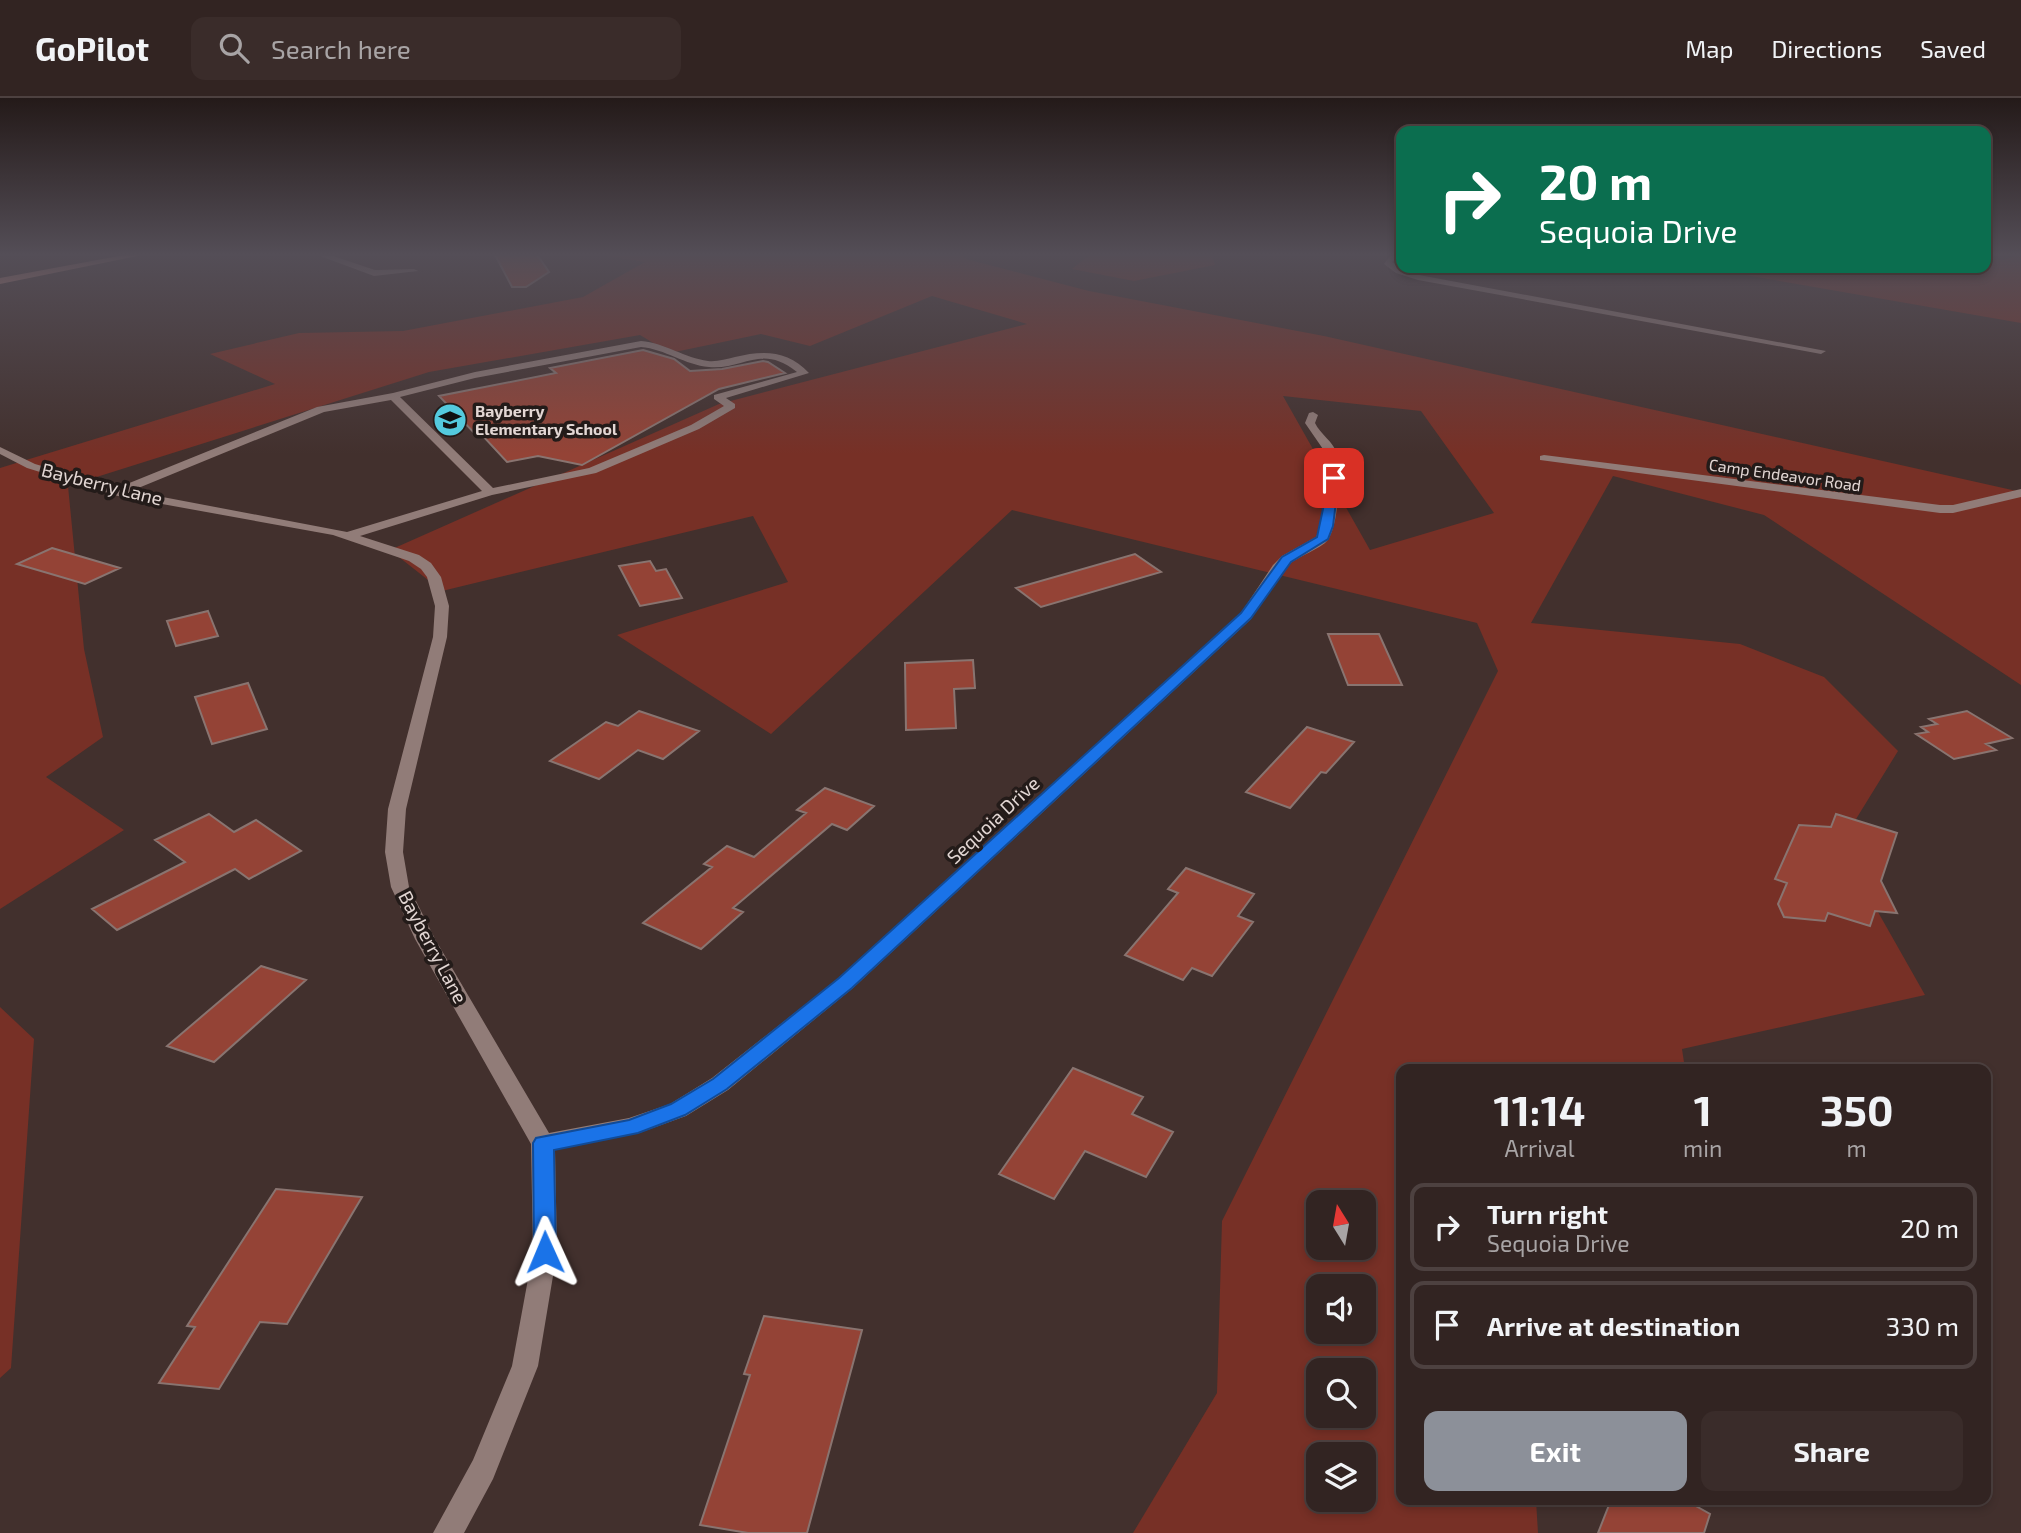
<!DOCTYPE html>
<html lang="en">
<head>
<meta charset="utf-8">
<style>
	body { margin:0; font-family:"Exo 2",sans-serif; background:#3a2c2a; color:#f1f3f6; height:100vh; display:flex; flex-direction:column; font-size:26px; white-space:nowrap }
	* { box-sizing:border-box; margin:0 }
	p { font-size:23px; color:#a8a4a5 }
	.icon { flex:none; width:38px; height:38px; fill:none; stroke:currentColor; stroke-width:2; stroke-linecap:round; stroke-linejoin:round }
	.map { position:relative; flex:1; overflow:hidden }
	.side { position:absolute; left:1396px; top:966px; width:595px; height:441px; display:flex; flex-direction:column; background:#322422; border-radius:14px; box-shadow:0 4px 10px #0003,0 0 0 2px #4d4140 }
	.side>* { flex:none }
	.top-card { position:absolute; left:1396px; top:28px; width:595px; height:147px; border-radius:14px; box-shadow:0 4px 10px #0003,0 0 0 2px #4d4140; background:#0b6e4f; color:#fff; overflow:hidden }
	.needle { width:46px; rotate:349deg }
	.controls { position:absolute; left:1306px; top:1092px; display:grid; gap:14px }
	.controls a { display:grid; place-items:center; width:70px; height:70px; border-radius:14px; background:#322422; box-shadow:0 4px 10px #0003,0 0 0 2px #4d4140; font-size:35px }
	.pin { position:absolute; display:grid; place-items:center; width:60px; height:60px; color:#fff; margin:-30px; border-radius:14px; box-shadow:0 4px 10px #0006 }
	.me { position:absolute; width:77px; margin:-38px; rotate:359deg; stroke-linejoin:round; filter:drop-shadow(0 0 5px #0008) }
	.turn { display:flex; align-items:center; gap:24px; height:147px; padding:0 28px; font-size:32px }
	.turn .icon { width:91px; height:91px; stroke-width:2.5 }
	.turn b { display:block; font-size:49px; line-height:60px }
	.eta { display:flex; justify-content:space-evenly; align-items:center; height:119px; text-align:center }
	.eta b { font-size:42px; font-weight:700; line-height:49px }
	.action { display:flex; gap:14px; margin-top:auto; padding:14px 28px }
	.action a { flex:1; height:80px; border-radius:14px; background:#8c9099; color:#fff; font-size:28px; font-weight:700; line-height:80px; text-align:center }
	.action a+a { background:#3a2c2a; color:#f1f3f6 }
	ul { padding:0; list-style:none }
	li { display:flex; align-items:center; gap:21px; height:88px; margin:0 14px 10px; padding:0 14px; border:4px solid #4d4140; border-radius:14px }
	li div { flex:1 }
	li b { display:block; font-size:26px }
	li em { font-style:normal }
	header { display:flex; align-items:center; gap:42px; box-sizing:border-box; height:98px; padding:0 35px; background:#322422; border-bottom:2px solid #4d4140 }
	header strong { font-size:33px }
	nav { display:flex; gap:38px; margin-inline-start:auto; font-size:24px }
	.search { width:490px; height:63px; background:#3a2c2a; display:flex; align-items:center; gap:18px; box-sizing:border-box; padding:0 24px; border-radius:14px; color:#a8a4a5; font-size:26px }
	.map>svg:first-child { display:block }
	.green { fill:#773026; fill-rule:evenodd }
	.building { fill:#944336; stroke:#897470; stroke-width:2 }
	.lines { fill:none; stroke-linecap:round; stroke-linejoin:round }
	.minor { fill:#917c78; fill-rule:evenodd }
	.major { fill:#d19084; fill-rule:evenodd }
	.route { fill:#1a73e8; stroke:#114b97; stroke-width:2 }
	.labels { text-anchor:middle; stroke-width:7; stroke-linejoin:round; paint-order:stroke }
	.far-poi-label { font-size:16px; font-weight:bold; fill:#e3d7d4; stroke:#231b19; text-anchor:start }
	.far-street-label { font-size:16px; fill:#e3d7d4; stroke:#231b19 }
	.street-label { font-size:19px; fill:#e3d7d4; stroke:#231b19 }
</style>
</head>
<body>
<header>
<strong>GoPilot</strong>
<div class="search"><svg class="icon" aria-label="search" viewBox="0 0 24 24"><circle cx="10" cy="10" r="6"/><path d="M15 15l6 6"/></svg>Search here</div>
<nav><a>Map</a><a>Directions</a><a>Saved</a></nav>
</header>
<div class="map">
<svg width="2021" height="1435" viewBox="0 0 2021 1435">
	<rect width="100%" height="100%" fill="#42302d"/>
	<path class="green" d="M600,155H959L966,161L1089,193L1324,238L2021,394V587L1764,417L1613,378L1531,525L1740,546L1824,579L1898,653L1840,747L1925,897L1682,951L1685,971H1402V1402H1536L1538,1435H1133L1217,1295L1222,1123L1498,573L1477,525L1012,412L771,636L617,537L788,484L753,418L442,493L390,452L719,306L1027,226L932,198L810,248L761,236L670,255L640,237L429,274L68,388L84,551L103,639L46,679L124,732L0,811V370L275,286L210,256L299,235L403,233L583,199L645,164L596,156ZM1283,298L1421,313L1494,415L1370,452ZM1318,1104H1363V1150H1318ZM1318,1188H1363V1234H1318ZM1318,1272H1363V1318H1318ZM1318,1356H1363V1402H1318Z
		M1092,155H1211L1215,167L1134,183L1072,171Z
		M2021,156V225L1705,170H1986V162H2003Z
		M0,909L34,941L11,1270L0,1280Z"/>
	<path class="building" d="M494,155H536L549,174L526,189H512Z
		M643,252L674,261L690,273L722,271L763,263L768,264L785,275L719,291L582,367L538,358L507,364L483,338L478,339L439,298L556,275L550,270Z
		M52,450L120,470L85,486L17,466Z
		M1135,456L1161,474L1041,509L1016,490Z
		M650,463L656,473L666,471L682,500L640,508L619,468Z
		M208,513L218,538L176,548L167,523Z
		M1328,536H1379L1402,587H1348Z
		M973,562L975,590L954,591L956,630L906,632L905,565Z
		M248,585L267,631L212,646L195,599Z
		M639,613L699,633L663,661L638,652L599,681L550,663L606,624L618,628Z
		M1967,613L2012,640L1986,646L1996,652L1954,661L1916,636L1928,634L1921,629L1937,626L1929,621Z
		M1307,629L1354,644L1326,675L1321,674L1290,710L1246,694Z
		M825,690L874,708L847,732L832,726L733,810L743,814L701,851L643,825L712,769L704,766L727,748L754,759L806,715L797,712Z
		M209,716L234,734L256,722L301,753L249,781L235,771L117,832L92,811L185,764L155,742Z
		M1836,716L1897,735L1881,783L1897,815L1875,813L1870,828L1828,815L1825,823L1784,819L1778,806L1787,785L1775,781L1799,727L1831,729Z
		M1186,770L1254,796L1238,818L1253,824L1212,878L1192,870L1183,882L1125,857L1178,795L1168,791Z
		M261,868L306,882L214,964L167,948Z
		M1073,970L1143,999L1132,1016L1173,1034L1146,1079L1085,1053L1054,1101L999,1076Z
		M276,1091L362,1099L287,1226L260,1224L219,1291L159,1285L195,1229L187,1228Z
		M764,1218L862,1232L807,1435H748L700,1427L750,1277L744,1276Z
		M1611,1402H1685L1710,1416L1704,1435H1598Z"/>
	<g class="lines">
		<path class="minor" d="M312,155H324L375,172L414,171L418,173L374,178Z
			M1392,155H1401L1392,164L1402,171L1419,177L1826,253L1821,256L1418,182L1396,175L1384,166Z
			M641,243C665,245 685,260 708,263C717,264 726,261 735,259C763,252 788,252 809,275L726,300L735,306V310L699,331L596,375L492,397L360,438L419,457L431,465L441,479L449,508L447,539L406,711L403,754L409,789L435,841L549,1035L629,1020L670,1006L712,980L839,880L1241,515L1273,467L1282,458L1316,439L1321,428L1328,380L1325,354L1305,325L1309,315L1313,314L1318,317L1315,325C1320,336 1334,344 1337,356C1341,373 1339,434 1325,445C1312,455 1295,459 1284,471C1271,486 1262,505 1251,521L853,890L728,992L686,1018L639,1035L555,1052L557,1154L538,1268L493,1381L464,1435H433L473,1362L512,1268L533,1154L531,1046L415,841L391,789L385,754L388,711L433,539L435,508L427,479L421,471L409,463L333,437L118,398L27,370L0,356V349L35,366L117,390L317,309L393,295L475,274ZM641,249C665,251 685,267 709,269C744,272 761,245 797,274L714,297V301L724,308L691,327L589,370L493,390L400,299L475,280ZM391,302L482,393L347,434L131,393L324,314Z
			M1544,357L1940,407H1953L2021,391V399L1953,415H1940L1540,362V358Z"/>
		<path class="major" d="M135,155H152L0,186V180Z"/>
	</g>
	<linearGradient id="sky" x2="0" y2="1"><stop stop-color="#241a19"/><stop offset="0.44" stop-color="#544e57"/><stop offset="1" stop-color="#544e57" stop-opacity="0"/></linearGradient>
	<rect width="2021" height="356" fill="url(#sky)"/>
	<path class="route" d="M1330,378L1339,380L1333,428L1328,441L1291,464L1251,520L852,890L727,991L685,1017L638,1035L554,1052L556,1154L553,1161L545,1164L537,1161L534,1154L533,1045L536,1040L629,1022L671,1006L713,981L839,880L1241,515L1282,459L1317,439Z"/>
	<defs>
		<symbol id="school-disc" viewBox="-11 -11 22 22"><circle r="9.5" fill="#54cade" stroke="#231b19"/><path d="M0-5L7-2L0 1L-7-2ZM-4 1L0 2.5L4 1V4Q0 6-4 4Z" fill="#111"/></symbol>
	</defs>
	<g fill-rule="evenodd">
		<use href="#school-disc" x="431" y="303" width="38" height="38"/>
	</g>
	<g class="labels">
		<g class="far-poi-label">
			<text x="475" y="319">Bayberry<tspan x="475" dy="18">Elementary School</tspan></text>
		</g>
		<g class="far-street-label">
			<text transform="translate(1785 377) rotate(8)" y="6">Camp Endeavor Road</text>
		</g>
		<g class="street-label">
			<text transform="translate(102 386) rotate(14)" y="7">Bayberry Lane</text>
			<text transform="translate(993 722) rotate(-43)" y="7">Sequoia Drive</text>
			<text transform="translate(433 849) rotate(62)" y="7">Bayberry Lane</text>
		</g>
	</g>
</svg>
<div class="controls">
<a><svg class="needle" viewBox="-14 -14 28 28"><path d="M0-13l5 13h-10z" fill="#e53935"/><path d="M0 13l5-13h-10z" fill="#a8a4a5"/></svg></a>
<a><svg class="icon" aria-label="sound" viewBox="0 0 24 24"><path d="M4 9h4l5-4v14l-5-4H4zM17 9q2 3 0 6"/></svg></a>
<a><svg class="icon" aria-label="search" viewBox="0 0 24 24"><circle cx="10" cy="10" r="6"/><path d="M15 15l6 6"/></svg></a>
<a><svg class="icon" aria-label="layers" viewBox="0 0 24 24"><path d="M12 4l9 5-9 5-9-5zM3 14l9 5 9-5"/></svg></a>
</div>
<div class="pin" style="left:1334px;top:380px;background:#d93025"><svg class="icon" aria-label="arrive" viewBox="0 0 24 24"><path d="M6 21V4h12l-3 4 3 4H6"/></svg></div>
<svg class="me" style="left:545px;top:1154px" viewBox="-20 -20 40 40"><path d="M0-17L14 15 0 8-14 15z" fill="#1a73e8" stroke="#fff" stroke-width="4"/></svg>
<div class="top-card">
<div class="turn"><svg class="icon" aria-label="right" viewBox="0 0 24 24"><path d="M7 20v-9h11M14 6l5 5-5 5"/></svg><div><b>20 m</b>Sequoia Drive</div></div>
</div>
<section class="side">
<div class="eta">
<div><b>11:14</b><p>Arrival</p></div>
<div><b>1</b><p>min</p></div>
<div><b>350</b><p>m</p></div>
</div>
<ul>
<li><svg class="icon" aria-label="right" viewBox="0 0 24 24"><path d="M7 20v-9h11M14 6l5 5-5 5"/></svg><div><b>Turn right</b><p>Sequoia Drive</p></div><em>20 m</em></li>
<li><svg class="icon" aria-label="arrive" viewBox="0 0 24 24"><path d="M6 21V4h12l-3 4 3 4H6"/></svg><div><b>Arrive at destination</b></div><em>330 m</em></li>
</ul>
<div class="action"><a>Exit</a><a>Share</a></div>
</section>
</div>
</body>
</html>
